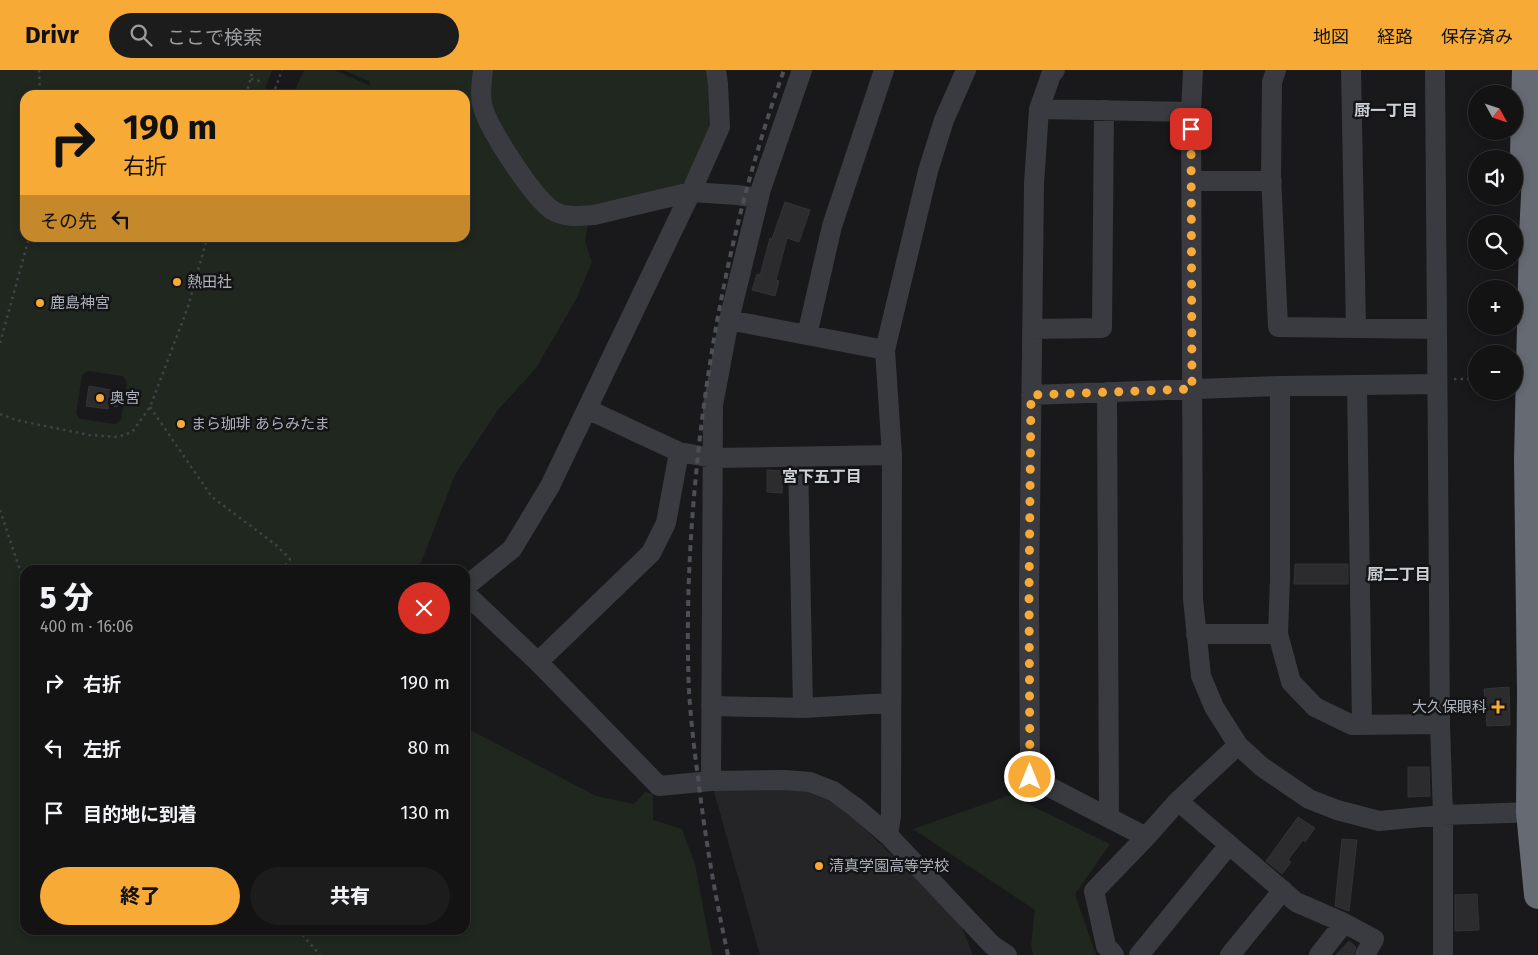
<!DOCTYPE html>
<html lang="ja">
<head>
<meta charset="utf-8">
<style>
	body { margin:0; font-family:"Fira Sans","Noto Sans JP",sans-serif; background:#1c1c1d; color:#f1f3f6; height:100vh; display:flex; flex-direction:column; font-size:19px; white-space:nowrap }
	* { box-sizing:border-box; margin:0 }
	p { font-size:16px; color:#9d9ea0 }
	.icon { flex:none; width:28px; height:28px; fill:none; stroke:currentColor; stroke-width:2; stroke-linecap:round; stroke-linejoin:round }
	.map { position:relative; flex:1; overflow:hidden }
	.details { position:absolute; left:20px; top:495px; width:450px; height:370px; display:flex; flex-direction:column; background:#131314; border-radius:15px; box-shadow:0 2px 8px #0003,0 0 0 1px #323234 }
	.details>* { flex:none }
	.top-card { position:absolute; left:20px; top:20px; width:450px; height:152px; border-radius:15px; box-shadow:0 2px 8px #0003,0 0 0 1px #323234; background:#f7aa36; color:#111; overflow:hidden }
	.needle { width:32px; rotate:130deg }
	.buttons { position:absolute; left:1468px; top:15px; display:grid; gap:10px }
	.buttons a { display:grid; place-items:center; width:55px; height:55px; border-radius:50%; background:#131314; box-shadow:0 2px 8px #0003,0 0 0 1px #323234; font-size:25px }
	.pin { position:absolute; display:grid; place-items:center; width:42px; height:42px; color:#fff; margin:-21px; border-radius:10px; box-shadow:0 2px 8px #0006 }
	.me { position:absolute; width:55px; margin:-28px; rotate:0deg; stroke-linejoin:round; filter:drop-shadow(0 0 4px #0008) }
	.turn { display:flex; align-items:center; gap:18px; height:105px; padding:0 20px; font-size:22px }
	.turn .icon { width:65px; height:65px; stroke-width:2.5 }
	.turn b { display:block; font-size:35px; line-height:42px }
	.then { display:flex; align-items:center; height:48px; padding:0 20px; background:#0003; gap:10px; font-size:19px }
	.round { display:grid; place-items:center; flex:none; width:52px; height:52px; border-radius:26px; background:#1c1c1d }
	.head { display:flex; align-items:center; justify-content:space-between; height:85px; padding:0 20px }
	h1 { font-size:30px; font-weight:800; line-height:38px }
	.action { display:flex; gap:10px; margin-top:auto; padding:10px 20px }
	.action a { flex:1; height:58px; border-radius:30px; background:#f7aa36; color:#111; font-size:20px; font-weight:800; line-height:58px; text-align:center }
	.action a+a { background:#1c1c1d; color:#f1f3f6 }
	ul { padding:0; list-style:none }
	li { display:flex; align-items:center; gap:15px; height:65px; padding:0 20px }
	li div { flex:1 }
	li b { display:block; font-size:19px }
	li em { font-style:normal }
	header { display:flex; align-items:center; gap:30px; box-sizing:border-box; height:70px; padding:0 25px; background:#f7aa36; color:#111 }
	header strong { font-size:24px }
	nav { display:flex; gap:28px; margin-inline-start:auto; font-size:18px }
	.search { width:350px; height:45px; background:#1c1c1d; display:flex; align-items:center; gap:12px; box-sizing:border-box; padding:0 18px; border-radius:28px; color:#9d9ea0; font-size:19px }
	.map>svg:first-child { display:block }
	.built { fill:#252528 }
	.green { fill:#1f271f; fill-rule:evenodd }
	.building { fill:#2c2c2f; stroke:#333337 }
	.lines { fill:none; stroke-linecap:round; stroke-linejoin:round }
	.path { stroke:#404248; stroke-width:2.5; stroke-dasharray:2.5 4; stroke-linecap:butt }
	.minor { stroke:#3a3b40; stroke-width:20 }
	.highway { stroke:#666a72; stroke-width:28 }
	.rail { stroke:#4d4f56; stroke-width:4; stroke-dasharray:6 5; stroke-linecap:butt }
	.route { stroke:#f7aa36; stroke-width:9; stroke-dasharray:0 16.2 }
	.poi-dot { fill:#f7aa36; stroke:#141416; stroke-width:2 }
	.labels { text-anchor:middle; stroke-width:5; stroke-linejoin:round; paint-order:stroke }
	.poi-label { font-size:15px; fill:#abb1bb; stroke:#141416; text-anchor:start }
	.neighbourhood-label { font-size:16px; font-weight:bold; fill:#ccd0d7; stroke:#141416 }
</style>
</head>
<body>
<header>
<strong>Drivr</strong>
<div class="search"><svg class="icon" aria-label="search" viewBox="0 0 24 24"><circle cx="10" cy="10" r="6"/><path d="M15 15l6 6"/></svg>ここで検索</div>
<nav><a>地図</a><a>経路</a><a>保存済み</a></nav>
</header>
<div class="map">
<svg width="1538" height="885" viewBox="0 0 1538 885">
	<rect width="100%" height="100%" fill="#19191b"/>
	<path class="built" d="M777,707L818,724L848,743L958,848L973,885H760L711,711Z"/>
	<path class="green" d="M0,0H272L263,25H25V168H465V25H375L374,22L373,25H293L304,0H334L371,16L369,11L343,0H709L713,57L686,114L588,153L585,172L592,192L577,228L536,298L498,340L455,405L422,490L416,500H25V860H465V657L596,726L634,734L645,722L653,724V750L682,759L695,794L712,885H0ZM87,301L122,306L127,312L121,350L115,354L80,349L76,344L82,305Z
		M1010,725L1110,774L1075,824L1096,885H1033L1031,875L1035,840L913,759Z"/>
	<path class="building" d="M785,132L810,140L799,172L787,168L776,210L779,211L775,226L752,220L757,204L760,205L770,168L772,169Z
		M89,316L111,320V324L119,325L117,337L109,335L108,339L86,336Z
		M767,400L783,401L782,423L767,422Z
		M1295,494H1348V514H1294Z
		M1509,617L1510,655L1487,656L1484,619Z
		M1408,697H1429L1430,726L1408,727Z
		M1298,747L1315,758L1305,772L1303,770L1288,790L1291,792L1282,804L1266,791Z
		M1342,769L1357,770L1349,841L1335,836Z
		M1477,824L1479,860L1455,861V825Z
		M1349,871L1356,877L1353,885H1336Z"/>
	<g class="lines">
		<path class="path" d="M39,0L40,25
			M251,9L263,12
			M246,25L253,0
			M273,25L282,0
			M0,273L29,168
			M1454,309H1476
			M133,332L138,333
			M150,337L212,427L276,475L290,489L282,500
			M0,344L16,350L89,365L118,367L132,362L150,337L188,237L207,168
			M0,440L19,497L25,509
			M298,860L320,885"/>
		<path class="minor" d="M483,0C482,12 479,26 483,38C490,61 533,127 552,140C564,148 580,146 594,145L691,122L737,125L758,128
			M1055,0L1051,5L1039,39L1034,114L1029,526L1030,707L1146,767
			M1193,0L1191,42L1193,529L1201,606L1214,637L1238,675L1262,697L1309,729L1337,740L1379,751L1443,745L1538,742
			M1276,0L1272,12L1271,105L1278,257L1437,259
			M1351,0L1356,258
			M1435,0L1440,654L1443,745V885
			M1039,39L1191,42
			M1191,111H1272
			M729,250L885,280
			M1032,259L1102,258L1104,40
			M807,265L832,156L884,0
			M1357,315L1362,655
			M1280,316V508L1278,564L1291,612L1315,637L1352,655L1440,654
			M1107,322L1109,748
			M1031,325L1280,316L1437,314
			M587,339L679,382L713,388L892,385
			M798,387L803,638
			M465,517L512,479L550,416L691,122L720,57L718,14L716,0
			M465,523L538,592L659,716L711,711L785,710L810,712L833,721L855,737L888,765L992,875L1007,885
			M1196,564H1278
			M538,592L651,483L666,453L679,382
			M711,636L803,638L890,633
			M711,711L713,335L729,250L761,119L802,0
			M1178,731L1296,832L1344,853L1374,869L1365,885
			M888,765L891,746L892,385L885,280L928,101L944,50L966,0
			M1114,885L1106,876L1094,821L1146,767L1178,731L1238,675
			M1139,885L1229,775
			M1230,885L1283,820
			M1319,885L1344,853"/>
		<path class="highway" d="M1538,63L1533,166L1528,390L1531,621L1530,742L1538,825
			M1524,86L1526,0"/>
		<path class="rail" d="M728,885C715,826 705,767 698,707C694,679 691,650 689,622C686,549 689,477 696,405C709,267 737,131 784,0"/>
	</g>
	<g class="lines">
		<path class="route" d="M1030,707L1029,526L1031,325L1192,319L1191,59"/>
	</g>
	<g class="poi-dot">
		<circle cx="177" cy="212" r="5"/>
		<circle cx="40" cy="233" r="5"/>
		<circle cx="100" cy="328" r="5"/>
		<circle cx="181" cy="354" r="5"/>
		<path d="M1495.5 629.5h5v5h5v5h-5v5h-5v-5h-5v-5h5z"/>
		<circle cx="819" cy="796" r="5"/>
	</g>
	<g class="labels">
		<g class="poi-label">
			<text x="187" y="217">熱田社</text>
			<text x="50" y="238">鹿島神宮</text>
			<text x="110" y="333">奥宮</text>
			<text x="191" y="359">まら珈琲 あらみたま</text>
			<text x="1487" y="642" text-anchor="end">大久保眼科</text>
			<text x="829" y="801">清真学園高等学校</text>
		</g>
		<g class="neighbourhood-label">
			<text x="1386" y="46">厨一丁目</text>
			<text x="822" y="412">宮下五丁目</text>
			<text x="1399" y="510">厨二丁目</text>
		</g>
	</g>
</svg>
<div class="buttons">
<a><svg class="needle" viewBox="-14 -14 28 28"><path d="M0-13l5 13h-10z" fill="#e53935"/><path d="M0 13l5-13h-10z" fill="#9d9ea0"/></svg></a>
<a><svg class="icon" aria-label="sound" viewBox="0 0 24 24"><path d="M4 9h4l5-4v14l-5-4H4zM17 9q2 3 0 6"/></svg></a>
<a><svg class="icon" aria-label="search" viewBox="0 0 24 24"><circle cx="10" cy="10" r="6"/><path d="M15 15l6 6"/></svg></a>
<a>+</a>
<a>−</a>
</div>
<div class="pin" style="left:1191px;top:59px;background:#d93025"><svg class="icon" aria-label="arrive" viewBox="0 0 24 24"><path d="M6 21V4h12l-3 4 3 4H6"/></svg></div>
<svg class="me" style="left:1030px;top:707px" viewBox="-20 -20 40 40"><circle r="17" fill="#f7aa36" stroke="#fff" stroke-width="3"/><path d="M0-11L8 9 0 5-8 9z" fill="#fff"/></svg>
<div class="top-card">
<div class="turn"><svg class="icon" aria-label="right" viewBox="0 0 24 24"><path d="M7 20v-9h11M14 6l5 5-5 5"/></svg><div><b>190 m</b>右折</div></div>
<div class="then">その先<svg class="icon" aria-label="left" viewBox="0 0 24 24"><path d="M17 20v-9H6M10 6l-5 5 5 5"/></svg></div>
</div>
<section class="details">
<div class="head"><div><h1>5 分</h1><p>400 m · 16:06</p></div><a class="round" style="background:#d93025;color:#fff"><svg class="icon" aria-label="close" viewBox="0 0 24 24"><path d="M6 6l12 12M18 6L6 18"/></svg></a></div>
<ul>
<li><svg class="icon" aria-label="right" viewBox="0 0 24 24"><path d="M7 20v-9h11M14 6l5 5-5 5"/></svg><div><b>右折</b></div><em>190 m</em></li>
<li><svg class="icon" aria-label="left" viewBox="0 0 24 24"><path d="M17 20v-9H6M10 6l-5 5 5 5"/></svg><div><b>左折</b></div><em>80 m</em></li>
<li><svg class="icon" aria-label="arrive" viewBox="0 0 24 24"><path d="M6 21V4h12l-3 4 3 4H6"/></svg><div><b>目的地に到着</b></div><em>130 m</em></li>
</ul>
<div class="action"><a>終了</a><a>共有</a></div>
</section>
</div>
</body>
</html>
